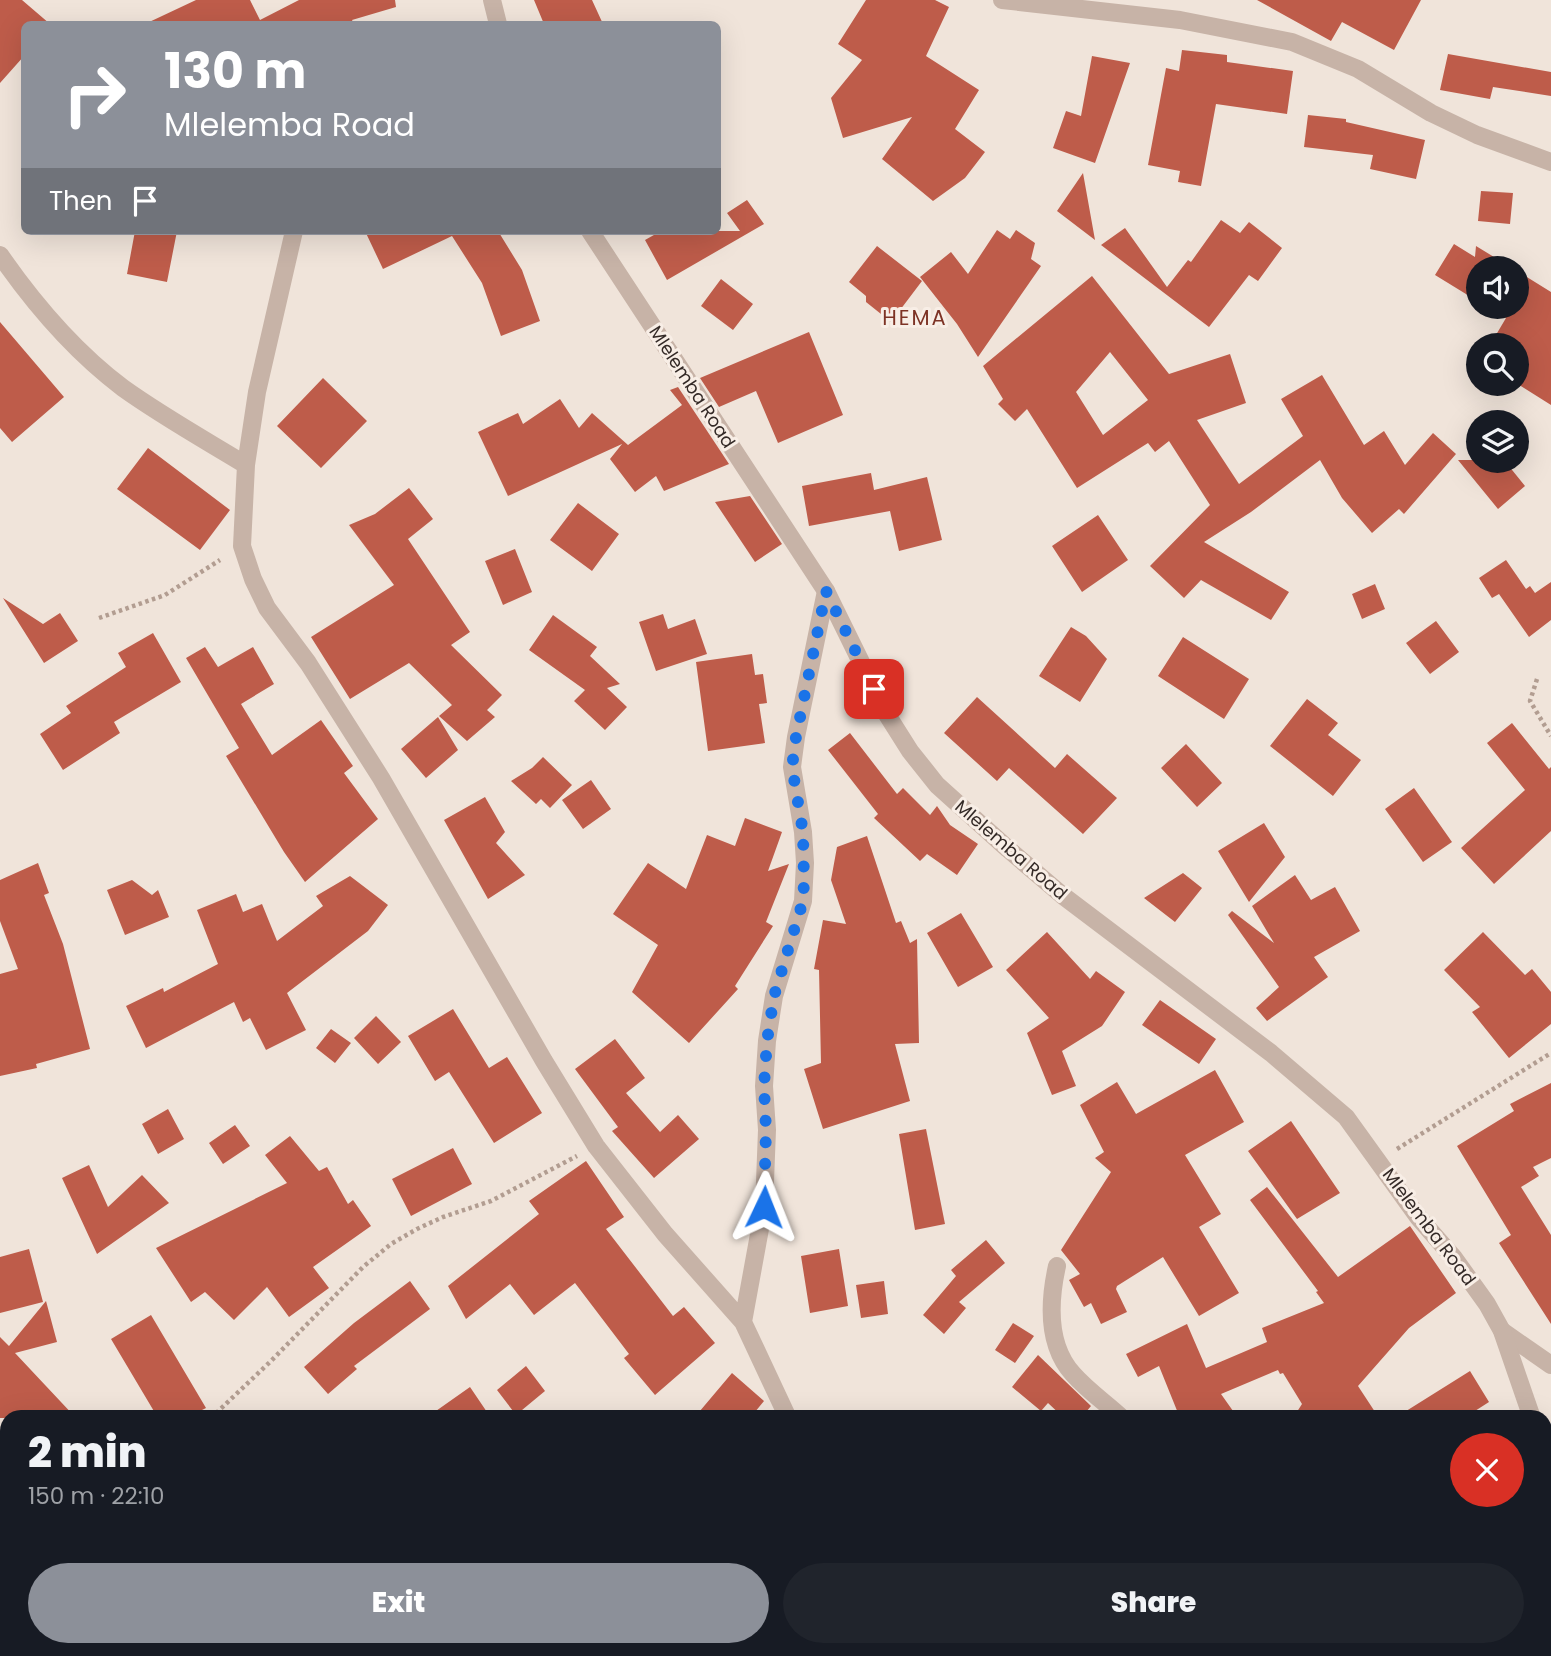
<!DOCTYPE html>
<html lang="en">
<head>
<meta charset="utf-8">
<style>
	body { margin:0; font-family:Poppins,sans-serif; background:#20242c; color:#f1f3f6; height:100vh; display:flex; flex-direction:column; font-size:26px; white-space:nowrap }
	* { box-sizing:border-box; margin:0 }
	p { font-size:23px; color:#9ea1a6 }
	.icon { flex:none; width:38px; height:38px; fill:none; stroke:currentColor; stroke-width:2; stroke-linecap:round; stroke-linejoin:round }
	.map { position:relative; flex:1; overflow:hidden }
	.side { position:absolute; left:0px; top:1410px; width:1552px; height:247px; display:flex; flex-direction:column; background:#171b24; border-radius:21px 21px 0 0; box-shadow:0 7px 28px #0002 }
	.side>* { flex:none }
	.top-card { position:absolute; left:21px; top:21px; width:700px; height:214px; border-radius:10px; box-shadow:0 7px 28px #0002; background:#8c9099; color:#fff; overflow:hidden }
	.tools { position:absolute; left:1466px; top:256px; display:grid; gap:14px }
	.tools a { display:grid; place-items:center; width:63px; height:63px; border-radius:50%; background:#171b24; box-shadow:0 7px 28px #0002; font-size:35px }
	.pin { position:absolute; display:grid; place-items:center; width:60px; height:60px; color:#fff; margin:-30px; border-radius:14px; box-shadow:0 4px 10px #0006 }
	.me { position:absolute; width:77px; margin:-38px; rotate:2deg; stroke-linejoin:round; filter:drop-shadow(0 0 5px #0008) }
	.turn { display:flex; align-items:center; gap:24px; height:147px; padding:0 28px; font-size:32px }
	.turn .icon { width:91px; height:91px; stroke-width:2.5 }
	.turn b { display:block; font-size:49px; line-height:60px }
	.then { display:flex; align-items:center; height:66px; padding:0 28px; background:#0003; gap:14px; font-size:26px }
	.round { display:grid; place-items:center; flex:none; width:74px; height:74px; border-radius:37px; background:#20242c }
	.head { display:flex; align-items:center; justify-content:space-between; height:119px; padding:0 28px }
	h1 { font-size:42px; font-weight:800; line-height:52px }
	.cta { display:flex; gap:14px; margin-top:auto; padding:14px 28px }
	.cta a { flex:1; height:80px; border-radius:42px; background:#8c9099; color:#fff; font-size:28px; font-weight:800; line-height:80px; text-align:center }
	.cta a+a { background:#20242c; color:#f1f3f6 }
	.map>svg:first-child { display:block }
	.building { fill:#be5c4a; fill-rule:evenodd }
	.lines { fill:none; stroke-linecap:round; stroke-linejoin:round }
	.path { stroke:#b29d91; stroke-width:4.5; stroke-dasharray:3.5 3.5; stroke-linecap:butt }
	.minor { stroke:#c7b3a7; stroke-width:18 }
	.tertiary { stroke:#c7b3a7; stroke-width:18 }
	.route { stroke:#1a73e8; stroke-width:12; stroke-dasharray:0 21.6 }
	.labels { text-anchor:middle; stroke-width:6; stroke-linejoin:round; paint-order:stroke }
	.street-label { font-size:18px; fill:#342a27; stroke:#f8eee6 }
	.quarter-label { font-size:21px; letter-spacing:2px; fill:#7d3325; stroke:#f8eee6 }
</style>
</head>
<body>
<div class="map">
<svg width="1551" height="1656" viewBox="0 0 1551 1656">
	<rect width="100%" height="100%" fill="#f0e4da"/>
	<path class="building" d="M0,0H22L50,24H24V56L0,83Z
		M196,0H250L260,20L299,0H395L396,7L352,20L354,24H145Z
		M534,0H592L603,24H544Z
		M866,0H935L949,7L926,56L979,90L955,129L985,152L965,178L933,201L882,159L912,117L843,138L831,98L862,60L838,44Z
		M1257,0H1421L1394,50L1342,22L1331,41Z
		M1182,50L1227,55V62L1293,71L1287,114L1216,104L1201,186L1178,182L1180,171L1148,165L1166,68L1179,71Z
		M1448,54L1551,72V96L1493,87L1490,99L1440,90Z
		M1092,56L1130,63L1095,163L1053,148L1066,111L1081,116Z
		M1308,115L1346,119V122L1425,140L1416,179L1370,169L1373,155L1304,147Z
		M1083,173L1095,240L1057,211Z
		M1481,191L1513,193L1510,224L1478,221Z
		M747,200L764,224L667,280L645,240L661,231H740L727,213Z
		M1221,220L1240,233L1249,222L1282,248L1258,281L1249,275L1209,327L1101,245L1125,228L1167,287L1188,260L1191,262Z
		M997,230L1010,239L1016,230L1035,243L1031,259L1041,266L978,357L957,324L920,277L951,252L968,274Z
		M135,231H177L167,282L127,274Z
		M365,231H498L522,270L540,321L501,336L482,283L452,236L383,269Z
		M1454,244L1475,257L1476,246L1512,268H1479V302L1435,275Z
		M877,246L922,281L891,322L866,302V296L849,282Z
		M1517,271L1551,292V405L1516,383L1517,345H1490L1506,318L1486,306H1517Z
		M1092,276L1169,374L1230,354L1246,403L1197,420L1239,484L1303,436L1281,399L1322,375L1364,445L1384,431L1405,465L1433,433L1456,454L1404,514L1399,509L1372,533L1342,498L1320,460L1251,512L1204,542L1289,592L1271,620L1201,580L1184,598L1150,566L1210,505L1169,441L1155,452L1148,443L1077,488L1027,409L1015,421L998,404L1003,399L983,366ZM1110,352L1148,400L1103,435L1076,392Z
		M721,279L753,304L733,330L701,306Z
		M0,322L64,397L12,442L0,428Z
		M809,332L843,415L778,443L756,391L719,407L700,378Z
		M323,378L367,421L321,468L277,426Z
		M678,387L729,464L664,491L656,476L635,492L610,459L622,444L508,496L478,432L518,413L523,424L560,399L579,428L592,413L628,445L682,405L670,390Z
		M148,448L230,510L200,550L117,489Z
		M1458,460H1504L1525,486L1498,509Z
		M871,473L874,490L927,477L942,540L899,551L890,511L809,526L802,486Z
		M409,488L433,519L408,539L470,632L451,645L502,695L487,710L495,717L467,741L439,716L452,705L409,663L350,699L311,637L394,585L349,525L375,514Z
		M750,496L782,544L755,562L715,502Z
		M578,503L619,534L592,571L550,540Z
		M1098,515L1128,560L1082,592L1052,546Z
		M515,549L532,592L503,605L485,561Z
		M1506,560L1526,589L1530,586L1535,593L1551,582V620L1529,637L1499,594L1492,598L1479,578Z
		M1375,584L1385,609L1362,619L1352,594Z
		M3,598L43,624L60,613L78,641L44,663Z
		M663,614L668,629L695,619L707,654L656,671L639,622Z
		M553,615L597,647L590,656L620,684L607,688L627,707L605,730L574,701L585,690L529,650Z
		M1436,621L1459,652L1430,674L1406,643Z
		M1071,627L1086,636L1107,659L1080,702L1039,676Z
		M153,633L181,682L114,722L120,733L63,770L40,734L71,713L66,706L126,667L118,653Z
		M1183,637L1249,679L1224,719L1158,676Z
		M205,647L218,667L253,647L274,684L241,704L272,755L321,720L353,766L344,773L378,819L305,882L284,852L226,756L239,748L186,658Z
		M752,654L755,675L763,674L767,703L759,704L765,743L708,751L696,662Z
		M977,697L1055,768L1067,754L1117,798L1083,834L1009,768L997,781L944,733Z
		M1307,699L1338,723L1328,735L1361,760L1333,796L1270,746Z
		M438,717L458,750L426,778L401,749Z
		M1512,723L1549,769L1551,767V831L1494,884L1461,848L1525,790L1487,743Z
		M850,733L897,794L903,788L930,815L937,806L950,825L978,844L957,875L927,854L920,861L874,818L878,814L828,750Z
		M1186,744L1222,783L1197,807L1161,768Z
		M543,757L572,785L550,808L541,799L536,804L511,781L532,768Z
		M591,780L611,809L583,829L562,800Z
		M1414,788L1452,842L1423,862L1385,809Z
		M485,797L505,832L496,843L525,875L488,899L444,820Z
		M745,818L782,832L768,871L789,864L766,922L773,926L735,986L738,989L689,1043L632,992L658,945L613,914L648,863L686,889L707,835L735,846Z
		M1264,823L1285,857L1249,902L1218,851Z
		M867,836L896,923L901,921L910,943L917,939L919,1043L895,1044L910,1101L823,1129L804,1069L821,1063L819,970L814,969L823,920L846,924L831,880L837,847Z
		M38,863L49,893L44,895L63,944L90,1049L36,1064L37,1068L0,1076V974L18,969L0,921V880Z
		M1183,873L1202,888L1175,922L1144,898Z
		M1295,875L1311,900L1335,887L1360,931L1314,957L1328,977L1267,1021L1256,1008L1279,987L1228,915L1232,911L1274,943L1252,906Z
		M350,876L388,905L368,931L287,993L306,1030L266,1050L250,1018L243,1022L234,1002L146,1048L126,1006L163,988L164,992L218,964L197,910L236,894L243,912L262,904L277,941L323,906L316,896Z
		M132,880L152,895L158,890L169,917L125,935L107,890Z
		M961,913L993,967L958,987L927,933Z
		M1047,932L1090,979L1096,971L1125,992L1102,1026L1062,1051L1076,1086L1052,1095L1027,1033L1049,1018L1006,970Z
		M1483,932L1525,975L1532,969L1551,992V1024L1509,1058L1472,1012L1480,1007L1444,970Z
		M1160,1000L1216,1039L1199,1064L1142,1025Z
		M453,1009L489,1068L507,1057L542,1113L494,1143L449,1072L435,1081L408,1036Z
		M376,1016L401,1042L378,1064L354,1038Z
		M331,1029L351,1043L335,1063L316,1048Z
		M615,1039L645,1078L626,1093L660,1132L678,1115L699,1139L654,1178L612,1131L618,1127L575,1069Z
		M1215,1070L1244,1122L1185,1155L1221,1214L1199,1227L1239,1293L1199,1316L1163,1257L1117,1286L1116,1289L1127,1312L1101,1324L1091,1303L1084,1307L1069,1280L1080,1274L1061,1250L1111,1172L1095,1158L1104,1152L1080,1105L1117,1082L1136,1114Z
		M1551,1083V1158L1533,1167L1539,1176L1521,1187L1551,1235V1324L1499,1243L1511,1235L1457,1146L1514,1111L1510,1104Z
		M168,1109L184,1139L158,1154L142,1124Z
		M1291,1121L1340,1193L1297,1219L1248,1151Z
		M235,1125L250,1146L223,1164L209,1143Z
		M926,1129L945,1224L915,1230L899,1134Z
		M290,1136L319,1171L327,1167L348,1204L353,1200L371,1226L313,1267L329,1288L289,1317L267,1287L234,1320L205,1292L191,1302L156,1248L287,1183L265,1155Z
		M453,1148L472,1184L411,1216L392,1179Z
		M586,1161L624,1217L606,1229L673,1316L684,1307L715,1343L655,1395L624,1358L629,1354L575,1283L534,1315L510,1284L466,1319L448,1286L539,1214L529,1201Z
		M89,1165L108,1207L142,1175L169,1203L97,1254L62,1178Z
		M1267,1187L1338,1277L1410,1226L1456,1293L1409,1328L1358,1386L1379,1418H1293L1302,1404L1283,1373L1280,1374L1278,1370L1221,1394L1238,1418H1180L1159,1366L1138,1377L1126,1354L1187,1324L1206,1368L1267,1342L1262,1328L1324,1303L1316,1292L1318,1291L1250,1200Z
		M986,1240L1005,1263L959,1302L966,1308L944,1334L923,1315L956,1276L951,1270Z
		M29,1249L43,1302L0,1313V1257Z
		M839,1249L848,1306L810,1313L801,1256Z
		M410,1281L430,1309L354,1366L357,1369L328,1394L304,1367L354,1323Z
		M884,1281L888,1314L861,1318L856,1285Z
		M46,1301L57,1342L15,1353L76,1418H0V1337L9,1346Z
		M151,1315L206,1408L186,1418H158L111,1339Z
		M1013,1323L1034,1336L1015,1363L995,1350Z
		M1038,1355L1091,1406L1081,1418H1064L1048,1403L1041,1411L1012,1387Z
		M526,1366L545,1391L516,1415L497,1390Z
		M1470,1371L1489,1402L1464,1418H1395Z
		M732,1373L764,1401L750,1418H694Z
		M470,1387L491,1418H426Z"/>
	<g class="lines">
		<path class="path" d="M99,618L165,595L220,560
			M1537,679L1530,701L1551,736
			M1397,1149L1551,1053
			M211,1418L271,1361L363,1267L391,1244L417,1229L443,1217L491,1201L577,1156
			M0,1605L7,1598"/>
		<path class="minor" d="M1002,0L1180,20L1292,42L1358,69L1431,113L1477,135L1551,162
			M294,231L257,392L246,465L242,546L253,579L267,608L308,663L381,778L544,1061L596,1146L665,1234L743,1322L788,1418
			M0,255C34,304 75,352 123,388C162,416 205,440 246,465
			M1057,1266C1049,1302 1047,1345 1073,1374C1088,1391 1106,1403 1122,1418
			M743,1322L764,1207L767,1130L764,1086L767,1041L774,996L803,901L805,863L803,832L792,767L796,737L826,591
			M1502,1331L1551,1365
			M969,1650L972,1656
			M1367,1650L1372,1656"/>
		<path class="tertiary" d="M492,0L498,24
			M590,231L826,591L886,713L910,751L937,785L1008,849L1062,895L1271,1053L1346,1117L1418,1217L1454,1258L1487,1304L1502,1331L1532,1418
			M1545,1448L1551,1458"/>
	</g>
	<g class="lines">
		<path class="route" d="M764,1207L766,1130L764,1086L767,1041L774,996L803,901L804,882L803,832L792,767L796,737L826,591L874,689"/>
	</g>
	<g class="labels">
		<g class="street-label">
			<text transform="translate(692 387) rotate(57)" y="6">Mlelemba Road</text>
			<text transform="translate(1011 850) rotate(41)" y="6">Mlelemba Road</text>
			<text transform="translate(1429 1227) rotate(53)" y="6">Mlelemba Road</text>
		</g>
		<g class="quarter-label">
			<text x="915" y="325">HEMA</text>
		</g>
	</g>
</svg>
<div class="tools">
<a><svg class="icon" aria-label="sound" viewBox="0 0 24 24"><path d="M4 9h4l5-4v14l-5-4H4zM17 9q2 3 0 6"/></svg></a>
<a><svg class="icon" aria-label="search" viewBox="0 0 24 24"><circle cx="10" cy="10" r="6"/><path d="M15 15l6 6"/></svg></a>
<a><svg class="icon" aria-label="layers" viewBox="0 0 24 24"><path d="M12 4l9 5-9 5-9-5zM3 14l9 5 9-5"/></svg></a>
</div>
<div class="pin" style="left:874px;top:689px;background:#d93025"><svg class="icon" aria-label="arrive" viewBox="0 0 24 24"><path d="M6 21V4h12l-3 4 3 4H6"/></svg></div>
<svg class="me" style="left:764px;top:1207px" viewBox="-20 -20 40 40"><path d="M0-17L14 15 0 8-14 15z" fill="#1a73e8" stroke="#fff" stroke-width="4"/></svg>
<div class="top-card">
<div class="turn"><svg class="icon" aria-label="right" viewBox="0 0 24 24"><path d="M7 20v-9h11M14 6l5 5-5 5"/></svg><div><b>130 m</b>Mlelemba Road</div></div>
<div class="then">Then<svg class="icon" aria-label="arrive" viewBox="0 0 24 24"><path d="M6 21V4h12l-3 4 3 4H6"/></svg></div>
</div>
<section class="side">
<div class="head"><div><h1>2 min</h1><p>150 m · 22:10</p></div><a class="round" style="background:#d93025;color:#fff"><svg class="icon" aria-label="close" viewBox="0 0 24 24"><path d="M6 6l12 12M18 6L6 18"/></svg></a></div>
<div class="cta"><a>Exit</a><a>Share</a></div>
</section>
</div>
</body>
</html>
